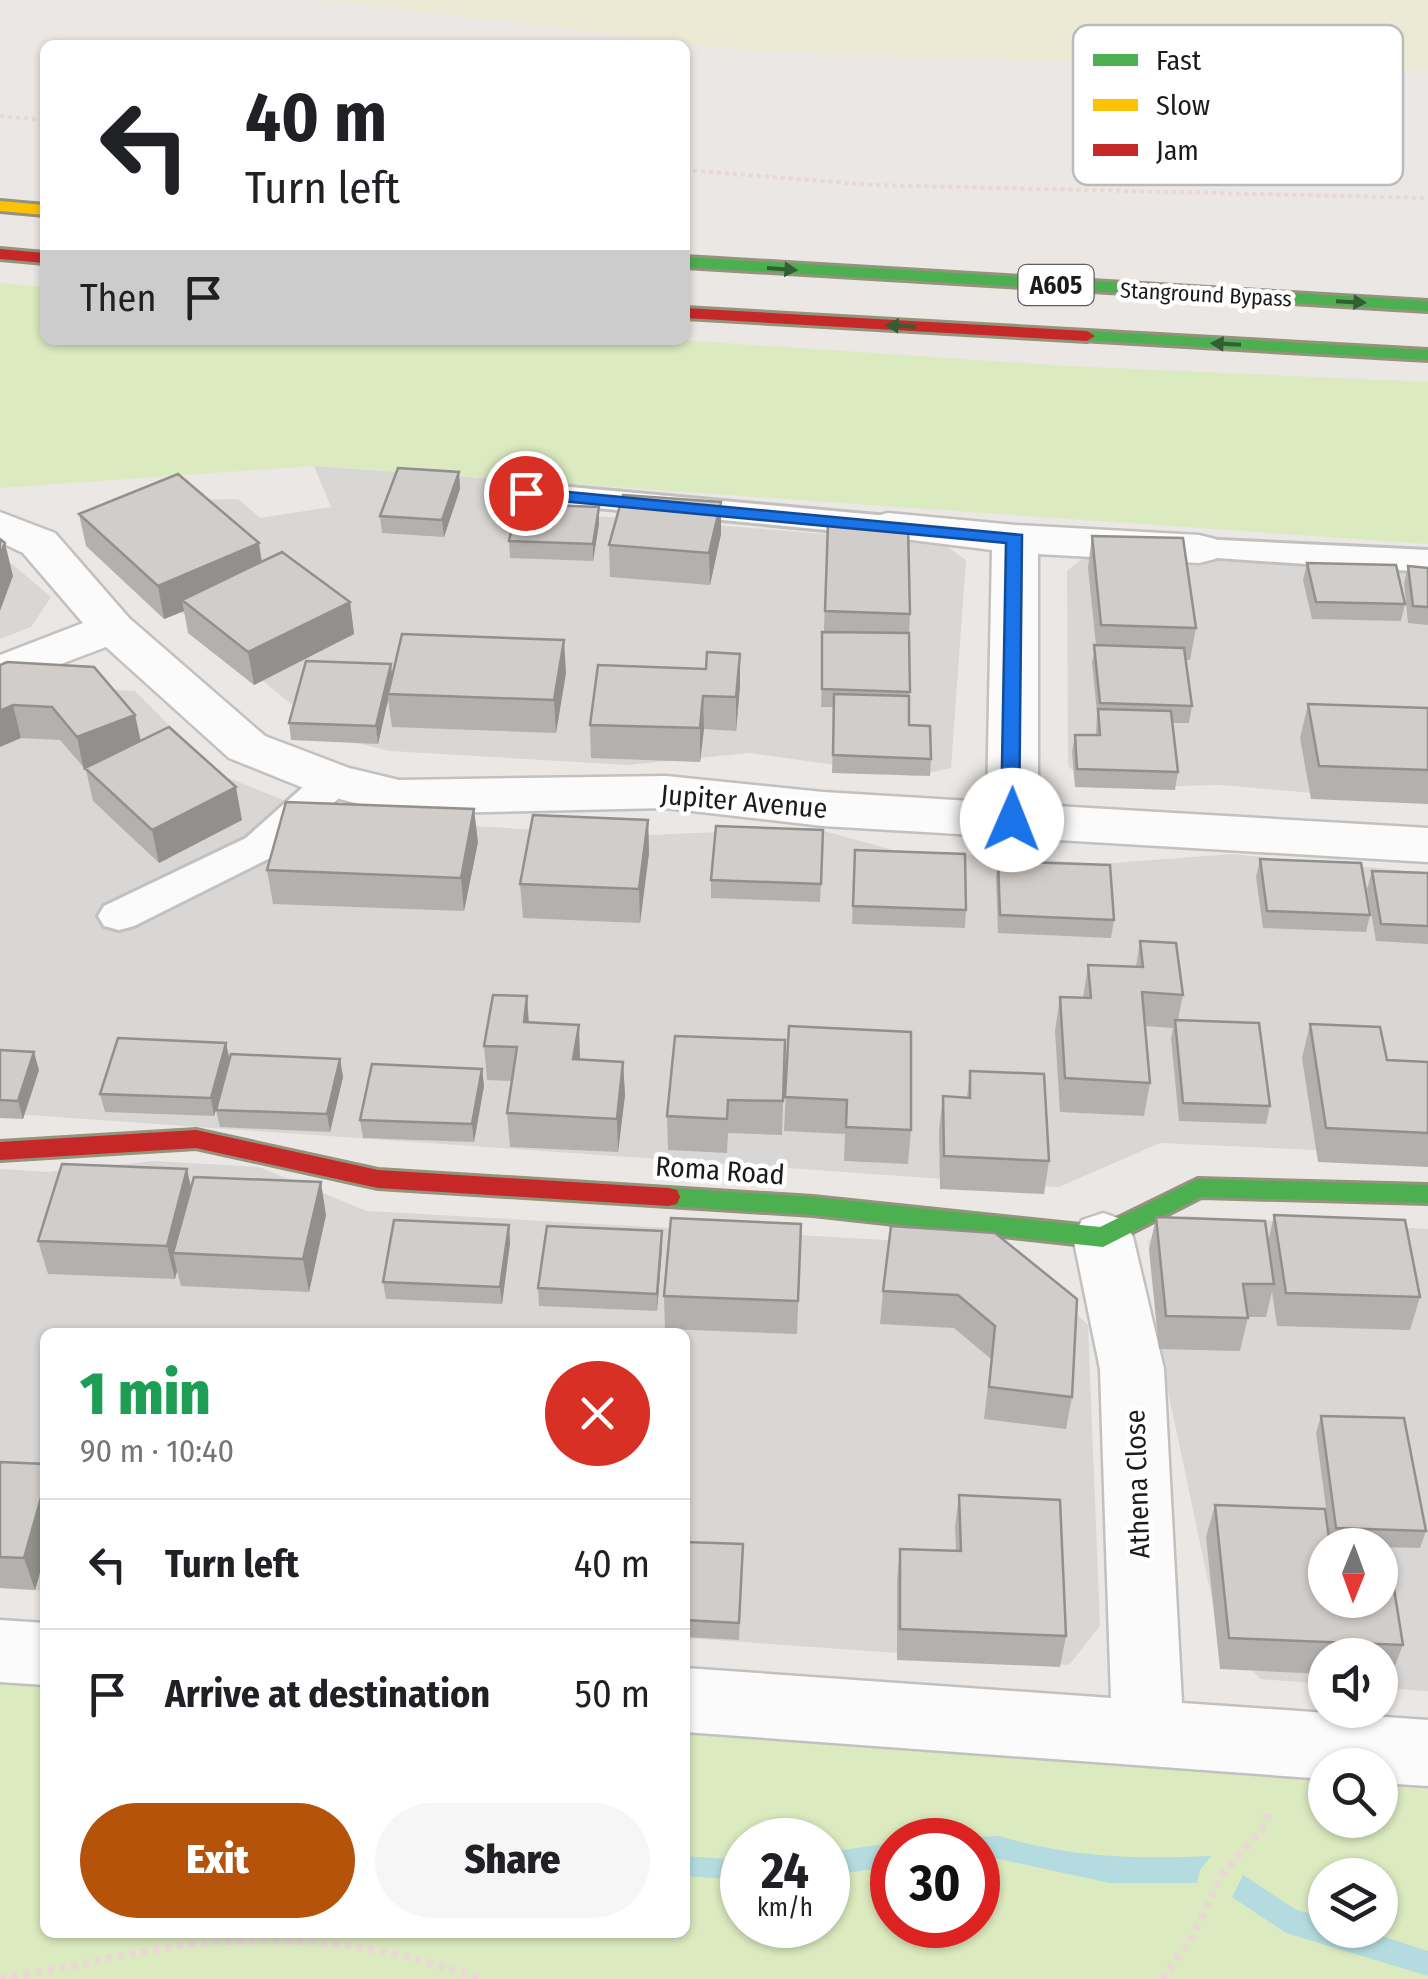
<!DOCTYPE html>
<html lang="en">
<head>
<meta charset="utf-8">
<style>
	body { margin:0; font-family:"Fira Sans Condensed",sans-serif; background:#f6f6f6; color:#202124; height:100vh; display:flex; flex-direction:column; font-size:38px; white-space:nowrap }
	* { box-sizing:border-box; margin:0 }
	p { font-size:32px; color:#757577 }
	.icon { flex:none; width:55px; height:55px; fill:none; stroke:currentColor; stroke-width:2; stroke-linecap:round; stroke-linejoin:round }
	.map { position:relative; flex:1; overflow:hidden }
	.drawer { position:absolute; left:40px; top:1328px; width:650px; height:610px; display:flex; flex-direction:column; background:#fff; border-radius:15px; box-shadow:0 2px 8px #0004 }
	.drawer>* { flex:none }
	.hud { position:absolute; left:40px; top:40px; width:650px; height:305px; border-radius:15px; box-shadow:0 2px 8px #0004; background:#fff; color:#202124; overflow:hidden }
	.needle { width:65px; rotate:181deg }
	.tools { position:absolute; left:1308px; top:1528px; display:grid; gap:20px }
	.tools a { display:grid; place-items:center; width:90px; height:90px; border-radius:50%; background:#fff; box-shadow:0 2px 8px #0004; font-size:50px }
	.speed { position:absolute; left:720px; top:1818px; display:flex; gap:20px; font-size:50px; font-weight:700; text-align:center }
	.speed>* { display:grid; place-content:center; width:130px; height:130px; border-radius:50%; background:#fff; box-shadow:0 2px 8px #0004; line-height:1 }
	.speed small { font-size:25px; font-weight:400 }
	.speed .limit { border:15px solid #d22; background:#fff; color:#111 }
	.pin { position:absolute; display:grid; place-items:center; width:85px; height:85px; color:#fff; margin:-42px; border:5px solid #fff; border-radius:50%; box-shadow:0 2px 10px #0007 }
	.me { position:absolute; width:110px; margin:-55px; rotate:1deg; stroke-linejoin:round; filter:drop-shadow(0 0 8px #0008) }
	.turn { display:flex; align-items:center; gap:35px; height:210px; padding:0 40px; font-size:45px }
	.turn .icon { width:130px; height:130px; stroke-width:2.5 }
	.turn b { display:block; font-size:70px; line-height:85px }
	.then { display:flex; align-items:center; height:95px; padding:0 40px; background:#0003; gap:20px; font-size:38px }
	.round { display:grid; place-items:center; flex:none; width:105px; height:105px; border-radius:52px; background:#f6f6f6 }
	.overview { display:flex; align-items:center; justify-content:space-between; height:170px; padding:0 40px }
	h1 { font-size:60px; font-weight:800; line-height:75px; color:#1e9e55 }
	.cta { display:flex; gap:20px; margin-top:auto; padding:20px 40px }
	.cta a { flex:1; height:115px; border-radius:60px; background:#b45309; color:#fff; font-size:40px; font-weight:800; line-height:115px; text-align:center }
	.cta a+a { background:#f6f6f6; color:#202124 }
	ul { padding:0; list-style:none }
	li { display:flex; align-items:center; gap:30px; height:130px; padding:0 40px; border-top:2px solid #e0e0e0 }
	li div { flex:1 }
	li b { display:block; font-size:38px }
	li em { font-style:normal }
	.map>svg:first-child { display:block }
	.residential { fill:#d9d7d5; fill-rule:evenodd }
	.farmland { fill:#ecead5 }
	.grass { fill:#dbeabf; fill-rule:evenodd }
	.water { fill:#b4dce0 }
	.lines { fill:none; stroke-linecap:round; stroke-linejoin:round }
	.lane-casing { stroke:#c2c1c0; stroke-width:6 }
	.street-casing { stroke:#c2c1c0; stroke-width:5 }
	.fast-casing { stroke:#94937c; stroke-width:6 }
	.slow-casing { stroke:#94937c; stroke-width:6 }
	.jam-casing { stroke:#94937c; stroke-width:6 }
	.path-far1 { stroke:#ead7d6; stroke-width:4; stroke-dasharray:4 4; stroke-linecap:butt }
	.path { stroke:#ead7d6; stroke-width:8; stroke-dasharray:6 6; stroke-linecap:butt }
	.lane { fill:#fcfbfb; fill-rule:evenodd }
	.street { fill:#fcfbfb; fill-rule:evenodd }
	.fast { fill:#4caf50; fill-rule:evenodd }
	.slow { fill:#ffc107; fill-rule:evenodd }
	.jam { fill:#c62828; fill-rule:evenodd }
	.wall { fill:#b4b0ae }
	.shaded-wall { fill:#92908d }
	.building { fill:#d1cdca; stroke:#92908d; stroke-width:2.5 }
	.oneway { fill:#315e33 }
	.route { fill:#1a73e8; stroke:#114b97; stroke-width:2.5 }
	.labels { text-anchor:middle; stroke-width:9; stroke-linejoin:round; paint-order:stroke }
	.far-street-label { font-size:22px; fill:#1b1b1b; stroke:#fff }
	.shield { fill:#fff; stroke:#5f5f5f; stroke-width:2.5 }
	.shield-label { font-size:25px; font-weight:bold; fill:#1b1b1b }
	.street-label { font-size:28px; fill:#1b1b1b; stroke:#fff }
	.key { fill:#fff; stroke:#bbb; stroke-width:2.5 }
	.key-label { font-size:28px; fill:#1b1b1b }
</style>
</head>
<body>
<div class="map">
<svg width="1428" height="1979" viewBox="0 0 1428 1979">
	<rect width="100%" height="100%" fill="#eae7e4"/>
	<path class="residential" d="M314,466L498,479L493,508L942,543L966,560L951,768L914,776L749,753L627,765L390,751L329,736L85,532L193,500L238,499L260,518L331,507Z
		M0,554L51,597L31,627L0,639Z
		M1088,554L1428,573V803L1221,785L1094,788L1068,766L1067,571Z
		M13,685L135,691L218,774L324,816L626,836L813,828L893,850L1100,864L1232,854L1428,873V1155L1160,1143L1059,1187L0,1113V691Z
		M154,1161L259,1167L367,1211L1010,1247L1088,1325L1100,1626L1069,1665L685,1638V1332H45V1591L0,1588V1169L48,1172Z
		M1184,1216L1428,1229V1691L1380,1688V1655H1325V1684L1260,1679L1219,1633L1166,1382L1148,1241ZM1325,1545H1380V1600H1325Z"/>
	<path class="farmland" d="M320,0H1428V72L766,53Z"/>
	<path class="grass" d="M0,283L45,287V340H679L1067,366L1428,382V544L314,466L0,488Z
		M0,1680L45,1684V1932H685V1732L1325,1781V1820H1380V1785L1428,1789V1979H0ZM742,1840H828V1925H742ZM892,1840H978V1925H892ZM1325,1875H1380V1930H1325Z"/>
	<path class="water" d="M999,1836C1075,1858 1133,1859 1211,1856L1200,1870L1197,1883H1110L994,1858H978V1840H915Z
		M892,1843V1866L828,1876V1852Z
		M685,1856L742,1860V1880L685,1876Z
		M1243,1875L1295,1909L1325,1918V1930H1363L1428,1951V1976L1286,1933L1232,1897Z"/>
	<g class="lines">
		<defs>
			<path id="lane" d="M526,483L888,516L900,519L905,526L900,533L888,536L514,500L509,493L514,486Z
				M1199,539L1428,550V572L1187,556L1182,549L1187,542Z
				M334,768L348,772L353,781L348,790L274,856L134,926L119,930L104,926L98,916L104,906L246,838L320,772Z"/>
			<path id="street" d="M0,512L55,533L129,618L265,736L349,768L399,780L666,776L823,792L987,802L992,550L872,535L866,526L872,517L888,513L1015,525L1199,535L1215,539L1222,549L1215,559L1199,563L1038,554V805L1428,828V862L823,826L666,808L399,814L316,793L229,758L106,647L0,687V655L83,623L23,553L0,542Z
				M1103,1213L1124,1220L1133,1237L1164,1369L1182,1703L1428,1720V1786L1380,1783V1765H1325V1779L685,1732V1668L1111,1698L1100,1369L1073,1237L1082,1220Z
				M0,1620L45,1623V1685L0,1682Z"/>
			<path id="fast" d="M685,257L1428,301V311L685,267Z
				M1087,331L1428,350V360L1081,340L1079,336Z
				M1198,1179L1428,1185V1203L1201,1197L1103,1247L813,1215L668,1206L659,1204L656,1197L659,1190L668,1188L813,1197L1100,1227Z"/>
			<path id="slow" d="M0,201L45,205V215L0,211Z"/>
			<path id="jam" d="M0,249L45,253V263L0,259Z
				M685,308L1087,331L1095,336L1087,341L685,318Z
				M196,1130L378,1170L668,1188L677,1190L680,1197L677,1204L668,1206L378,1188L196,1148L0,1160V1142Z"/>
		</defs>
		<use href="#lane" class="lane-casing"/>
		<use href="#street" class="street-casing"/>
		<use href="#fast" class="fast-casing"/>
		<use href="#slow" class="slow-casing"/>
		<use href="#jam" class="jam-casing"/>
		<path class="path-far1" d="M0,116L45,120
			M685,170L873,185L1428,198"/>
		<path class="path" d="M0,1978C53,1972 105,1958 158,1949C268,1931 375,1940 480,1979
			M1162,1979L1192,1938L1221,1875L1266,1824L1267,1814"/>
		<use href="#lane" class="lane"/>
		<use href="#street" class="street"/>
		<use href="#fast" class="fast"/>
		<use href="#slow" class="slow"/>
		<use href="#jam" class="jam"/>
	</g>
	<path class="wall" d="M459,472L460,489L444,537L382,533L380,516Z
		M599,507V524L593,561L510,558L509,541Z
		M79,514L262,562L350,602L354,634L254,685L188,633L184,611L164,619L86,546Z
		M828,523L910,614L909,635V725L931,759L930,776L832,773L834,707H821Z
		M721,534L710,585L610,577L609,545Z
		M1092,536L1196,628L1190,660H1186L1192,706L1189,723H1172L1178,772L1175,790L1075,787L1072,752L1075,735H1096L1097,713L1092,662L1096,645L1088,568Z
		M1307,563L1405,604L1401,621L1312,619L1303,580Z
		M1408,566L1428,568V625L1408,623L1404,583Z
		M740,654V686L736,731L704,729L700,762L591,758L590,725Z
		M0,665L135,715L141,741L242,820L159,863L93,801L86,770L60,740L21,738Z
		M566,673L556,733L392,727L388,700L378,744L291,740L289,723L392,675Z
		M1308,704L1428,708V804L1311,799L1300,738Z
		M648,820L649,853L640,923L523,918L520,884Z
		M823,830L820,902L711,898V880Z
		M478,842L464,911L273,904L267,870Z
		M855,850L966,910L965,928L852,924Z
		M1260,859L1370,915L1366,932L1263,928L1256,877Z
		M998,861L1114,920L1111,938L998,933L996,879Z
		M1372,871L1428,873V944L1376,941L1367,889Z
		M1140,941L1183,995L1178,1020L1270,1106L1266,1124L1179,1121L1171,1038L1173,1028L1145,1026L1150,1083L1144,1116L1060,1112L1055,1031L1060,997L1083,998L1088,965L1136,967Z
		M527,996L529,1022L580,1059L623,1062L625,1095L618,1152L510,1147L507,1113L512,1081L487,1080L484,1046Z
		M1310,1024L1387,1060L1428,1062V1167L1318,1162L1302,1058Z
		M789,1026L911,1130L908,1164L844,1161L845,1134L784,1131Z
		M785,1040L782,1135L728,1133L727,1153L668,1150L667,1116Z
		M226,1043L229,1060L340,1059L343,1077L330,1132L220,1127L216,1110L214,1116L105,1112L100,1094Z
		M0,1050L39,1070L23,1119L0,1118Z
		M482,1069L484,1086L474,1142L363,1138L360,1120Z
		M970,1071L1049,1161L1044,1194L940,1189L939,1130L943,1096L967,1097Z
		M191,1187L326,1215L309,1292L181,1286L177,1271L175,1279L48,1274L38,1241Z
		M1274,1215L1420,1297L1410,1330L1277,1326L1272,1292L1266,1317H1248L1240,1351L1159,1349L1149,1250L1156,1217L1268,1242Z
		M801,1224L797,1334L665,1329L664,1296Z
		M509,1225L510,1243L502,1304L386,1299L383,1282Z
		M662,1248L657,1311L539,1306L538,1288Z
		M883,1291L1077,1299L1072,1397L1066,1429L984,1419L991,1359L954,1328L880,1324Z
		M1321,1416L1426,1531L1420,1548L1380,1547V1545H1331L1316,1433Z
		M0,1462L45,1464V1555L35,1590L0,1588Z
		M959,1495L1066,1636L1060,1667L897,1660V1580L900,1549L956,1551L955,1527Z
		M1215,1505L1325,1600L1403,1645L1391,1676H1380V1655H1325V1674L1220,1669L1206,1537Z
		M685,1542L743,1544L739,1640L685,1637Z"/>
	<path class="shaded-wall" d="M459,472L460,489L444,537L442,520Z
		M721,502V534L710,585L709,553Z
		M599,507V524L593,561V544Z
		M5,543L13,576L0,611V556Z
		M259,543L264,576L182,600L184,611L164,619L158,586Z
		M350,602L354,634L254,685L248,652Z
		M564,640L566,673L556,733L554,700Z
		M740,654V686L736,731V697Z
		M391,664L393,682L388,694V700L378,744L376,726Z
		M703,696L704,729L700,762V728Z
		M13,705L21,738L0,747V711Z
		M135,715L142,748L85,768L84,771L77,737Z
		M236,787L242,820L159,863L152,830Z
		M474,809L478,842L464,911L461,878Z
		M648,820L649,853L640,923L639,889Z
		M527,996L529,1030L524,1022Z
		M579,1025L580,1058L575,1093L573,1059Z
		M226,1043L230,1061L214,1116L211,1098Z
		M34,1052L39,1070L23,1119L18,1101Z
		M340,1059L343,1077L330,1132L327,1114Z
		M623,1062L625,1095L618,1152L617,1119Z
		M482,1069L484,1086L474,1142L472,1124Z
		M187,1169L194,1202L173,1253L177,1271L175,1279L167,1246Z
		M321,1182L326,1215L309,1292L303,1259Z
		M509,1225L510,1243L502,1304L500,1287Z
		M662,1231V1248L657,1311V1294Z
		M45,1484V1555L35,1590L24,1558Z"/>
	<path class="building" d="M398,468L459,472L442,520L380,516Z
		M178,474L259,543L158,586L79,514Z
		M623,495L721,502L709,553L609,545Z
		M517,504L599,507L593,544L509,541Z
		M828,523L908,526L910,614L825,611Z
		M1092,536L1183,538L1196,628L1101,625Z
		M0,539L5,543L0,556Z
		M282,552L350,602L248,652L182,600Z
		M1307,563L1396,565L1405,604L1316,602Z
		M1408,566L1428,568V607L1413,606Z
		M822,632L909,633L910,692L822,689Z
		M402,634L564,640L554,700L388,694Z
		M1094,645L1184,648L1192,706L1100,703Z
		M707,652L740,654L736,697L703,696L700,728L590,725L598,665L706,669Z
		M306,661L391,664L376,726L289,723Z
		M7,662L94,667L135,715L77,737L52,707L13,705L0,711V665Z
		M834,694L909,696V725L930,726L931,759L833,755Z
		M1308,704L1428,708V770L1319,766Z
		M1098,709L1171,711L1178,772L1077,769L1075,735H1100Z
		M169,727L236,787L152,830L85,768Z
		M286,802L474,809L461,878L267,870Z
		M533,815L648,820L639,889L520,884Z
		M716,826L823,830L821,884L711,880Z
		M855,850L965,854L966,910L853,906Z
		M1260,859L1361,863L1370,915L1267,911Z
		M998,861L1110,865L1114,920L1000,915Z
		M1372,871L1428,873V926L1381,924Z
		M1140,941L1176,943L1183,995L1142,992L1150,1083L1065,1078L1060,997L1091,998L1088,965L1143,967Z
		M493,995L527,996L524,1022L579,1025L573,1059L623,1062L617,1119L507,1113L517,1047L484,1046Z
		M1175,1020L1259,1023L1270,1106L1183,1103Z
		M1310,1024L1380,1027L1387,1060L1428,1062V1133L1326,1128Z
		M789,1026L911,1032V1130L846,1127L847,1100L785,1097Z
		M675,1036L785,1040L783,1101L728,1100L727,1119L667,1116Z
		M118,1038L226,1043L211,1098L100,1094Z
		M0,1050L34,1052L18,1101L0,1100Z
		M231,1054L340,1059L327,1114L216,1110Z
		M372,1064L482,1069L472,1124L360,1120Z
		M970,1071L1044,1074L1049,1161L944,1156L943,1096L970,1098Z
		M62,1164L187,1169L167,1246L38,1241Z
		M194,1177L321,1182L303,1259L173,1253Z
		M1274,1215L1405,1220L1420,1297L1286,1293Z
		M1156,1217L1265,1221L1274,1284H1243L1248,1318L1166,1316Z
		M671,1218L801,1224L798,1301L664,1296Z
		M394,1220L509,1225L500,1287L383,1282Z
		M547,1226L662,1231L657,1294L538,1288Z
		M891,1226L995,1233L1077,1299L1072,1397L989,1387L995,1326L958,1295L883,1291Z
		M1321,1416L1404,1418L1426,1531L1336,1528Z
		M0,1462L45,1464V1484L24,1558L0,1557Z
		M959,1495L1060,1500L1066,1636L900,1629V1549L961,1551Z
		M1215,1505L1325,1509L1330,1545H1325V1600H1380V1570H1391L1403,1645L1229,1638Z
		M685,1542L743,1544L739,1623L685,1620Z"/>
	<defs><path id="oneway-solid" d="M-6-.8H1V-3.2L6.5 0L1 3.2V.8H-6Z" transform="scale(2.5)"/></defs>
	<g class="oneway">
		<use href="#oneway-solid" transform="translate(782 269) rotate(4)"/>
		<use href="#oneway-solid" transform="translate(1351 302) rotate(3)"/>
		<use href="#oneway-solid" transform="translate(901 326) rotate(-177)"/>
		<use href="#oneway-solid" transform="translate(1226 344) rotate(-177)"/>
	</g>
	<path class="route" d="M526,488L1022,535L1019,825H1004L1001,820L1006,543L519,497V489Z"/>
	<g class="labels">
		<g class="far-street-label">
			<text transform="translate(1206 294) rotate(3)" y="8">Stanground Bypass</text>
		</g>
		<rect class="shield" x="1018.5" y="265" width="75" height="40" rx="8"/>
		<g class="shield-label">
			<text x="1056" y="294">A605</text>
		</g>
		<g class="street-label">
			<text transform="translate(744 801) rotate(5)" y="10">Jupiter Avenue</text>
			<text transform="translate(720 1170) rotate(4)" y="10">Roma Road</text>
			<text transform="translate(1137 1484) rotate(-92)" y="10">Athena Close</text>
		</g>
	</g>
	<rect x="1073" y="25" width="330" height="160" rx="15" class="key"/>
	<rect x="1093" y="54" width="45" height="12" fill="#4caf50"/>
	<rect x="1093" y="99" width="45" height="12" fill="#ffc107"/>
	<rect x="1093" y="144" width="45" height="12" fill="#c62828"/>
	<g class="key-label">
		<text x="1156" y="70">Fast</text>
		<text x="1156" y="115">Slow</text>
		<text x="1156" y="160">Jam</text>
	</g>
</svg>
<div class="tools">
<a><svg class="needle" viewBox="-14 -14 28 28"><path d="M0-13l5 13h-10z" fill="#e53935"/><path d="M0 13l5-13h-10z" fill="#757577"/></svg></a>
<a><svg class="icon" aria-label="sound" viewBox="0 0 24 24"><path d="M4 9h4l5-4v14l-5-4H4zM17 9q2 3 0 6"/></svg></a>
<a><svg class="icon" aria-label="search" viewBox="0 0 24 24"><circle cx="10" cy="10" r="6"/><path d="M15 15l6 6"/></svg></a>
<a><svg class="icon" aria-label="layers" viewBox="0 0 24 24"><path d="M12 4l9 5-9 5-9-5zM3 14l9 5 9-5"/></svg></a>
</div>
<div class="speed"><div>24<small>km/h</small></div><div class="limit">30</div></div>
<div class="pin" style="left:526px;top:493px;background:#d93025"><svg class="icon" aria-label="arrive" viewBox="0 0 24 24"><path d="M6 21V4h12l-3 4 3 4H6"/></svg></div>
<svg class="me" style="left:1012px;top:820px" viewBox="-20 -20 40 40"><circle r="19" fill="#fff"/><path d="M0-13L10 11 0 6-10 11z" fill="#1a73e8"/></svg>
<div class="hud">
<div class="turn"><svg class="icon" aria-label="left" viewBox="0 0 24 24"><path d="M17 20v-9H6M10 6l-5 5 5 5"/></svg><div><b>40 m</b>Turn left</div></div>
<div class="then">Then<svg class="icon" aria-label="arrive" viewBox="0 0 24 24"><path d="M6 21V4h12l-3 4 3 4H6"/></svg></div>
</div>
<section class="drawer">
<div class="overview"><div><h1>1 min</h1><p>90 m · 10:40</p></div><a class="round" style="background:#d93025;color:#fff"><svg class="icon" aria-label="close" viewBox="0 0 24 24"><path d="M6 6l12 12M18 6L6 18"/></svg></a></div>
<ul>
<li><svg class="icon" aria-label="left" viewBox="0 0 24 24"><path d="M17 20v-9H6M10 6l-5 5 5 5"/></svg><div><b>Turn left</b></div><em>40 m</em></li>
<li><svg class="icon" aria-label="arrive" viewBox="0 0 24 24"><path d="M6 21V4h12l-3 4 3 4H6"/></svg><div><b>Arrive at destination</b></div><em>50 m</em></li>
</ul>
<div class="cta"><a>Exit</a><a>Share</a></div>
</section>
</div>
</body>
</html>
